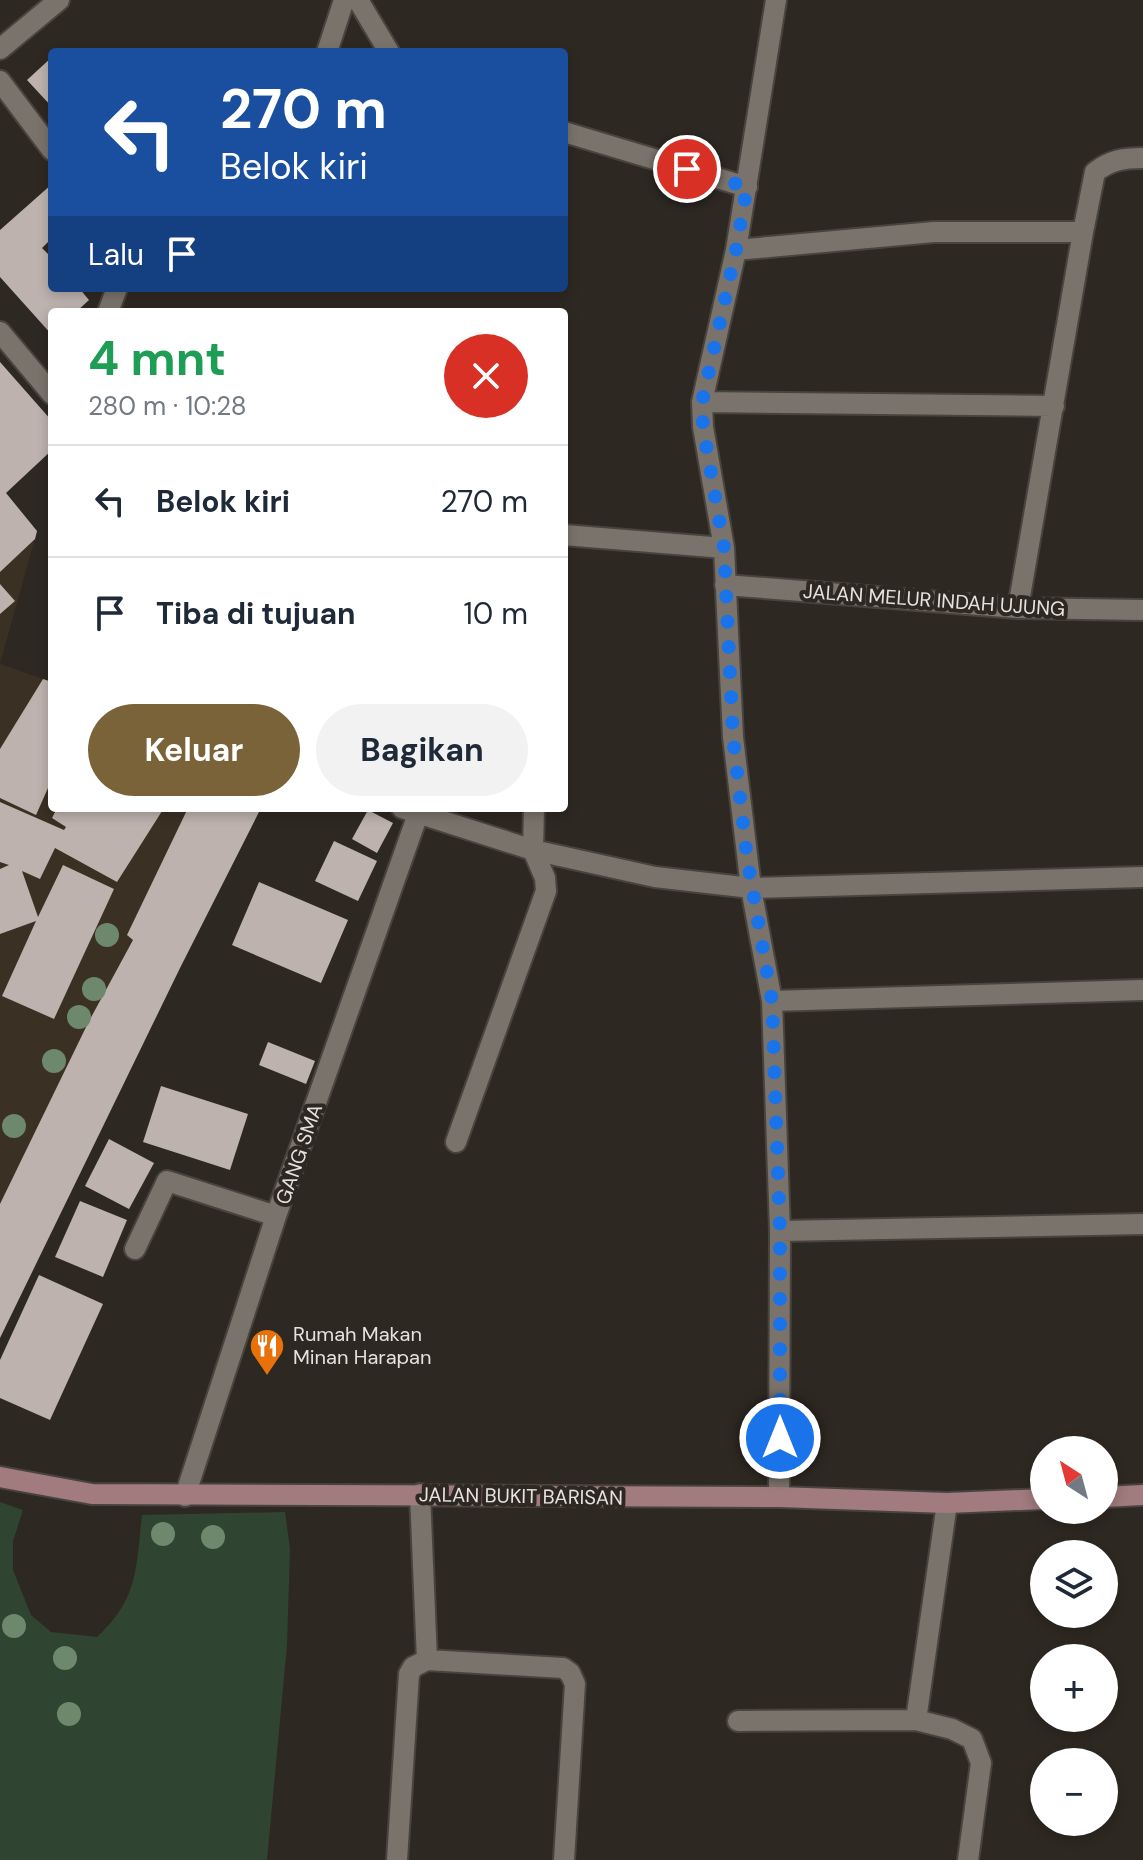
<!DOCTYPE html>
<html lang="id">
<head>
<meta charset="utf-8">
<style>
	body { margin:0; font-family:"DM Sans",sans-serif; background:#f2f2f3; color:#1f2937; height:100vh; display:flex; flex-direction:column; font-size:30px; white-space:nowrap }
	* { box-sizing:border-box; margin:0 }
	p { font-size:26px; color:#747a83 }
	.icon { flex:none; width:44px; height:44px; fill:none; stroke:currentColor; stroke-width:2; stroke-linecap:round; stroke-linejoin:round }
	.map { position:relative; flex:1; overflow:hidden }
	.sheet { position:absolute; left:48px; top:308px; width:520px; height:504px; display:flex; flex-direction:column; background:#fff; border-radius:8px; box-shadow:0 4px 12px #0003 }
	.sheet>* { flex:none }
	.hud { position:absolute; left:48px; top:48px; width:520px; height:244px; border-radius:8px; box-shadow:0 4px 12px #0003; background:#1a4fa0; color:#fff; overflow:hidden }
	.needle { width:52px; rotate:324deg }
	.buttons { position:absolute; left:1030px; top:1436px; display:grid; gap:16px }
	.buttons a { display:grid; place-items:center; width:88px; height:88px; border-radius:50%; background:#fff; box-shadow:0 4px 12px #0003; font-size:40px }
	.pin { position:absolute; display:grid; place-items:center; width:68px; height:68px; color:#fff; margin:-34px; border:4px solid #fff; border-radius:50%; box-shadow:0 2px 8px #0007 }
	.me { position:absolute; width:88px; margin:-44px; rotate:0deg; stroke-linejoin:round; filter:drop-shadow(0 0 6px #0008) }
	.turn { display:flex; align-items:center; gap:28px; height:168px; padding:0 40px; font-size:36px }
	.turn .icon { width:104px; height:104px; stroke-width:2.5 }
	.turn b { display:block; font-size:56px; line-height:68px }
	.then { display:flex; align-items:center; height:76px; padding:0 40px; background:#0003; gap:16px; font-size:30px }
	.round { display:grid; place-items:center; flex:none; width:84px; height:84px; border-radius:42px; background:#f2f2f3 }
	.head { display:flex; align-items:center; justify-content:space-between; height:136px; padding:0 40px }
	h1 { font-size:48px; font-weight:700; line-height:60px; color:#1e9e55 }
	.primary-button { display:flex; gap:16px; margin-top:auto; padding:16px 40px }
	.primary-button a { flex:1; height:92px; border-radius:48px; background:#7a6338; color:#fff; font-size:32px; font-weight:700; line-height:92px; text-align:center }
	.primary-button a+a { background:#f2f2f3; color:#1f2937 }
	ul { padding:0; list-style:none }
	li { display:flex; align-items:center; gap:24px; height:112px; padding:0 40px; border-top:2px solid #e0e1e3 }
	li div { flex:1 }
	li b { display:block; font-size:30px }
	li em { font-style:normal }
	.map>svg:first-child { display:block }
	.built { fill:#3a3024 }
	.green { fill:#304432 }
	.building { fill:#bdb2ad }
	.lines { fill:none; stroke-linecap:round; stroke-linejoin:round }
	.minor-casing { stroke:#48433e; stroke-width:24 }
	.secondary-casing { stroke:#48433e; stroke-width:24 }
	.minor { stroke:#7a736b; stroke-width:20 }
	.secondary { stroke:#a17b7e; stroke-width:20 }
	.tree { fill:#6d886c }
	.route { stroke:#1a73e8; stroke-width:14; stroke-dasharray:0 25.2 }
	.labels { text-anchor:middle; stroke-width:8; stroke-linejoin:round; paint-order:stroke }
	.street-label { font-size:20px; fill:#e6e2de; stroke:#2e2822 }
	.poi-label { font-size:20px; fill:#e6e2de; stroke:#2e2822; text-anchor:start }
</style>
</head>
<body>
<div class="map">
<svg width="1143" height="1860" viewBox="0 0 1143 1860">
	<rect width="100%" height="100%" fill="#2e2822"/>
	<path class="built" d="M0,485L37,531L0,664L52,682V808H261L180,968L0,1338Z"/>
	<path class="green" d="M0,1502L23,1510L13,1541V1570L31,1615L51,1632L97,1637C139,1598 136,1567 142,1515L285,1512L290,1549L287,1645L267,1860H0Z"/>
	<path class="building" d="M52,57V107L27,80Z
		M52,184V238L42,248L52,258V288H79L89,300L76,312H52V335L0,277V230Z
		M0,362L52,421V450L6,493L37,531L35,539L0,572Z
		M0,584L15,601L0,614Z
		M43,679L52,682V779L36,815L0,798V749Z
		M0,802L64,830L66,827L52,818L57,808H164L117,882L55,848L40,879L22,871L38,917L63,865L114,889L54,1019L2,996L36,921L0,934V869L9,865L0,862Z
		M188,808H261L180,968L0,1338V1204L88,1023L133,940L127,935Z
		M368,810L393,823L377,853L352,839Z
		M334,841L377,861L358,901L315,881Z
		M259,882L348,920L321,983L232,945Z
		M268,1042L315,1061L306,1084L259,1065Z
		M161,1086L248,1114L230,1170L143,1142Z
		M109,1139L154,1163L129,1209L85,1186Z
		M80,1201L127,1220L103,1277L55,1257Z
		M39,1275L103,1304L50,1420L0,1398V1360Z"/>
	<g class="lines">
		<defs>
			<path id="minor" d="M358,0L389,52
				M776,0L736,250L702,402L703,427L724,548L733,737L751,888L772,1001L780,1231L779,1497
				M0,49L59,0
				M327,52L344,0
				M0,81L52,150
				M564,132L747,187
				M1083,232L1095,172C1111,160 1123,158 1143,158
				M736,250L934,232H1083L1018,608
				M108,312L117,288
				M0,332L52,394
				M702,402L1054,406
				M564,535L724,548
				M725,585L1018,608L1143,610
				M402,808L533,850L655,877L751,888L1143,877
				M772,1001L1143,990
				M456,1142L546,891L545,878L533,850L534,808
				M780,1231L1143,1224
				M135,1249L167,1181L276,1216
				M420,1494L427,1660
				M185,1496L276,1216L418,814
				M947,1503L916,1720L952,1729L972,1739L981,1763L968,1860
				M738,1721L916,1720
				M397,1860L409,1674L413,1667L427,1660L563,1668L570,1673L575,1684L564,1860"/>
			<path id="secondary" d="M0,1477L92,1494L779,1497L947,1503L1044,1499
				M1104,1497L1143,1495"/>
		</defs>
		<use href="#minor" class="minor-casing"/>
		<use href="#secondary" class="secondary-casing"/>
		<use href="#minor" class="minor"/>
		<use href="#secondary" class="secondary"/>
	</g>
	<g class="tree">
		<circle cx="107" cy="935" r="12"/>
		<circle cx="94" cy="989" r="12"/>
		<circle cx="79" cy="1017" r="12"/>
		<circle cx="54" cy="1061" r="12"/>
		<circle cx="14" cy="1126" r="12"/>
		<circle cx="163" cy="1534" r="12"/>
		<circle cx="213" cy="1537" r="12"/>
		<circle cx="14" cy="1626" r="12"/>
		<circle cx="65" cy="1658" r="12"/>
		<circle cx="69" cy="1714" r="12"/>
	</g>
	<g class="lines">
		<path class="route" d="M687,169L747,187L736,250L702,402L703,427L724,548L733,737L747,858L772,1001L780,1231V1438"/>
	</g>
	<defs>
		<symbol id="restaurant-pin" viewBox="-11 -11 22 30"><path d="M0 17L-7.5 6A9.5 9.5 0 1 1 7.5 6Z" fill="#e8710a" stroke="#2e2822"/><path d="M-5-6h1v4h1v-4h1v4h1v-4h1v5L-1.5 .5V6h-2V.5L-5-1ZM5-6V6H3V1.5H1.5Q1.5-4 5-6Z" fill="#fff"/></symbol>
	</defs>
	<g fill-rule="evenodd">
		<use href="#restaurant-pin" x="247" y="1326" width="40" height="54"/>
	</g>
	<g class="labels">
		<g class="street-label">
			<text transform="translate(934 600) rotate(4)" y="7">JALAN MELUR INDAH UJUNG</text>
			<text transform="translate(299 1154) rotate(-71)" y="7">GANG SMA</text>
			<text transform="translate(521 1496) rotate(1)" y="7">JALAN BUKIT BARISAN</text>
		</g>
		<g class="poi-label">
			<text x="293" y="1341">Rumah Makan<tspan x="293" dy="23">Minan Harapan</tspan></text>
		</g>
	</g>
</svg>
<div class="buttons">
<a><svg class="needle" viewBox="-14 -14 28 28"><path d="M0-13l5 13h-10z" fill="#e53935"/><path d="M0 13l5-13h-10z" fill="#747a83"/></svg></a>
<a><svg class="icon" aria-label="layers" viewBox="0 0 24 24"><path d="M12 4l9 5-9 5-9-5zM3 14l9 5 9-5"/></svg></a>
<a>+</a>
<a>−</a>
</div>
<div class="pin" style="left:687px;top:169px;background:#d93025"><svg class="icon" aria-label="arrive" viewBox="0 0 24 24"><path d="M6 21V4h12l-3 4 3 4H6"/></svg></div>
<svg class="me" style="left:780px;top:1438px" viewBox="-20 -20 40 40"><circle r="17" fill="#1a73e8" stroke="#fff" stroke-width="3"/><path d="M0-11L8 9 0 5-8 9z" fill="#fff"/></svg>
<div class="hud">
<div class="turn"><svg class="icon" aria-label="left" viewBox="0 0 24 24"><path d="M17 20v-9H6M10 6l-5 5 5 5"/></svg><div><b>270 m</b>Belok kiri</div></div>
<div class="then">Lalu<svg class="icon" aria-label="arrive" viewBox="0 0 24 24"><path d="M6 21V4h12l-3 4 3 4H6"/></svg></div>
</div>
<section class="sheet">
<div class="head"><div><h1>4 mnt</h1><p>280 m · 10:28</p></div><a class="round" style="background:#d93025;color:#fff"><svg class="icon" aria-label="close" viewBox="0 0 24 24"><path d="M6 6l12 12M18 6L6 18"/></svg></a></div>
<ul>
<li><svg class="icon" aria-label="left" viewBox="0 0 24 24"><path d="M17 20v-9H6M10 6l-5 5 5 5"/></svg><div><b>Belok kiri</b></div><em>270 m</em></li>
<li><svg class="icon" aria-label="arrive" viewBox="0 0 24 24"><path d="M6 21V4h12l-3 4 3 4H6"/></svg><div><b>Tiba di tujuan</b></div><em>10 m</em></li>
</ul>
<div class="primary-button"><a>Keluar</a><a>Bagikan</a></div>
</section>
</div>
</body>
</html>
